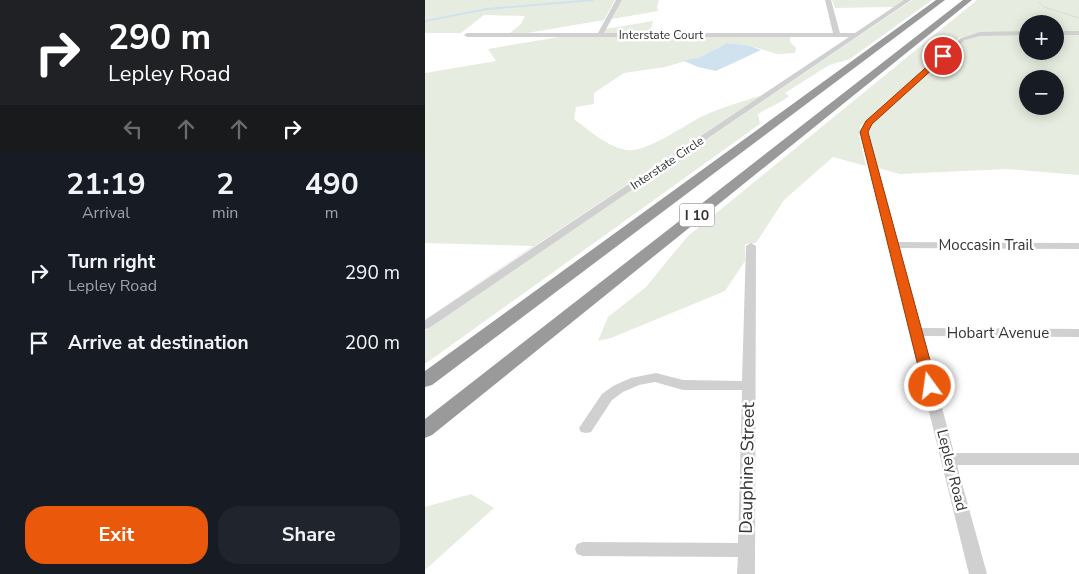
<!DOCTYPE html>
<html lang="en">
<head>
<meta charset="utf-8">
<style>
	body { margin:0; font-family:"Nunito Sans",sans-serif; background:#20242c; color:#f1f3f6; height:100vh; display:flex; flex-direction:column; font-size:19px; white-space:nowrap }
	* { box-sizing:border-box; margin:0 }
	p { font-size:16px; color:#9ea1a6 }
	.icon { flex:none; width:28px; height:28px; fill:none; stroke:currentColor; stroke-width:2; stroke-linecap:round; stroke-linejoin:round }
	.map { position:relative; flex:1; overflow:hidden }
	.drawer { display:flex; flex-direction:column; background:#171b24; width:425px }
	.drawer>* { flex:none }
	.banner { background:#202124; color:#fff; overflow:hidden }
	.controls { position:absolute; left:594px; top:15px; display:grid; gap:10px }
	.controls a { display:grid; place-items:center; width:45px; height:45px; border-radius:50%; background:#171b24; box-shadow:0 2px 12px #0003; font-size:25px }
	.pin { position:absolute; display:grid; place-items:center; width:42px; height:42px; color:#fff; margin:-21px; border:2px solid #fff; border-radius:50%; box-shadow:0 1px 5px #0007 }
	.me { position:absolute; width:55px; margin:-28px; rotate:346deg; stroke-linejoin:round; filter:drop-shadow(0 0 4px #0008) }
	.turn { display:flex; align-items:center; gap:18px; height:105px; padding:0 25px; font-size:22px }
	.turn .icon { width:65px; height:65px; stroke-width:2.5 }
	.turn b { display:block; font-size:35px; line-height:42px }
	.lanes { display:flex; align-items:center; height:48px; padding:0 25px; background:#0003; justify-content:center; gap:25px; direction:ltr }
	.lanes .off { opacity:.35 }
	.eta { display:flex; justify-content:space-evenly; align-items:center; height:85px; text-align:center }
	.eta b { font-size:30px; font-weight:700; line-height:35px }
	.button { display:flex; gap:10px; margin-top:auto; padding:10px 25px }
	.button a { flex:1; height:58px; border-radius:20px; background:#ea580c; color:#fff; font-size:20px; font-weight:700; line-height:58px; text-align:center }
	.button a+a { background:#20242c; color:#f1f3f6 }
	ul { padding:0; list-style:none }
	li { display:flex; align-items:center; gap:15px; height:70px; padding:0 25px }
	li div { flex:1 }
	li b { display:block; font-size:19px }
	li em { font-style:normal }
	main { display:flex; flex:1; min-height:0 }
	.map>svg:first-child { display:block }
	.green { fill:#e6ecdf; fill-rule:evenodd }
	.water { fill:#cfe2ee }
	.lines { fill:none; stroke-linecap:round; stroke-linejoin:round }
	.stream { stroke:#cfe2ee; stroke-width:2 }
	.path { stroke:#cdcdcd; stroke-width:1; stroke-dasharray:1 1; stroke-linecap:butt }
	.minor { fill:#d0d0d0; fill-rule:evenodd }
	.highway { fill:#9a9a9a; fill-rule:evenodd }
	.route { fill:#ea580c; stroke:#983908 }
	.labels { text-anchor:middle; stroke-width:5; stroke-linejoin:round; paint-order:stroke }
	.far-street-label { font-size:12px; fill:#333; stroke:#fff }
	.shield { fill:#fff; stroke:#707070; stroke-width:1 }
	.shield-label { font-size:14px; font-weight:bold; fill:#333 }
	.street-label { font-size:15px; fill:#333; stroke:#fff }
	.near-street-label { font-size:18px; fill:#333; stroke:#fff }
</style>
</head>
<body>
<main>
<section class="drawer">
<div class="banner">
<div class="turn"><svg class="icon" aria-label="right" viewBox="0 0 24 24"><path d="M7 20v-9h11M14 6l5 5-5 5"/></svg><div><b>290 m</b>Lepley Road</div></div>
<div class="lanes"><svg class="icon off" aria-label="left" viewBox="0 0 24 24"><path d="M17 20v-9H6M10 6l-5 5 5 5"/></svg><svg class="icon off" aria-label="ahead" viewBox="0 0 24 24"><path d="M12 20V5M6 11l6-6 6 6"/></svg><svg class="icon off" aria-label="ahead" viewBox="0 0 24 24"><path d="M12 20V5M6 11l6-6 6 6"/></svg><svg class="icon" aria-label="right" viewBox="0 0 24 24"><path d="M7 20v-9h11M14 6l5 5-5 5"/></svg></div>
</div>
<div class="eta">
<div><b>21:19</b><p>Arrival</p></div>
<div><b>2</b><p>min</p></div>
<div><b>490</b><p>m</p></div>
</div>
<ul>
<li><svg class="icon" aria-label="right" viewBox="0 0 24 24"><path d="M7 20v-9h11M14 6l5 5-5 5"/></svg><div><b>Turn right</b><p>Lepley Road</p></div><em>290 m</em></li>
<li><svg class="icon" aria-label="arrive" viewBox="0 0 24 24"><path d="M6 21V4h12l-3 4 3 4H6"/></svg><div><b>Arrive at destination</b></div><em>200 m</em></li>
</ul>
<div class="button"><a>Exit</a><a>Share</a></div>
</section>
<div class="map">
<svg width="654" height="574" viewBox="0 0 654 574">
	<rect width="100%" height="100%" fill="#fff"/>
	<path class="green" d="M0,0H190L179,20L96,34H84L96,24L100,16L59,15L36,33H0Z
		M197,0H234L232,7L233,11L187,19Z
		M407,0H480L469,7L410,8Z
		M487,0H507L425,59L404,65L360,93L364,96C354,104 344,107 333,114L335,124L0,364V330Z
		M552,0H654V32H630V24H602V32L553,33L534,38L436,125L434,135L441,166L408,157L359,200L331,243L320,244V261L300,291L186,338L173,341L183,317L221,287L262,237Z
		M228,21L225,34H179L180,29Z
		M564,34H602V51H630V34H654V175L581,169L475,174L453,168L443,136L448,123L541,39ZM602,79H630V106H602Z
		M140,36H368L365,38V42L371,48L370,53L352,54L322,45L302,43L275,57L240,67L199,73L169,93V104L151,107L149,119C165,131 181,146 201,150C220,154 261,124 278,116C297,107 317,102 337,95L0,319L108,246L0,243V73L71,61L63,49Z
		M46,494L69,508L0,570V507Z"/>
	<path class="water" d="M302,43L322,45L336,50L291,71L273,67L259,61L275,57Z"/>
	<g class="lines">
		<path class="stream" d="M0,21L62,9L168,0"/>
		<path class="path" d="M614,2L619,7L654,18"/>
		<path class="minor" d="M191,0H197L179,33H408L400,0H406L415,33H430L479,0H486L4,328L0,329V320L424,37H42L39,35L42,33H173Z
			M602,31V35L555,36L540,40L447,124L443,132L473,242L654,243V249L474,248L496,328L654,329V337L498,336L529,453H654V465H532L562,574H544L435,132L440,121L536,38L555,32Z
			M630,31H654V35H630Z
			M326,243L331,246L330,574H312L313,557L158,556L152,554L150,549L152,544L158,542L313,543L317,390H258L230,382L214,385L198,392L187,400L166,432L161,433L156,432L154,428L177,394L188,386L206,378L231,373L258,380L317,381L321,246Z"/>
		<path class="highway" d="M511,0H520L7,385L0,387V371Z
			M538,0H547L7,435L0,438V419Z"/>
	</g>
	<path class="route" d="M516,54L522,56L447,124L443,132L512,386L510,390H500L498,386L435,132L441,121Z"/>
	<g class="labels">
		<g class="far-street-label">
			<text x="236" y="39">Interstate Court</text>
			<text transform="translate(242 163) rotate(-34)" y="4">Interstate Circle</text>
		</g>
		<rect class="shield" x="254.5" y="203.5" width="35" height="23" rx="4"/>
		<g class="shield-label">
			<text x="272" y="220">I 10</text>
		</g>
		<g class="street-label">
			<text x="561" y="250">Moccasin Trail</text>
			<text x="573" y="338">Hobart Avenue</text>
			<text transform="translate(527 470) rotate(76)" y="5">Lepley Road</text>
		</g>
		<g class="near-street-label">
			<text transform="translate(322 468) rotate(-89)" y="6">Dauphine Street</text>
		</g>
	</g>
</svg>
<div class="controls">
<a>+</a>
<a>−</a>
</div>
<div class="pin" style="left:518px;top:56px;background:#d93025"><svg class="icon" aria-label="arrive" viewBox="0 0 24 24"><path d="M6 21V4h12l-3 4 3 4H6"/></svg></div>
<svg class="me" style="left:505px;top:386px" viewBox="-20 -20 40 40"><circle r="17" fill="#ea580c" stroke="#fff" stroke-width="3"/><path d="M0-11L8 9 0 5-8 9z" fill="#fff"/></svg>
</div>
</main>
</body>
</html>
